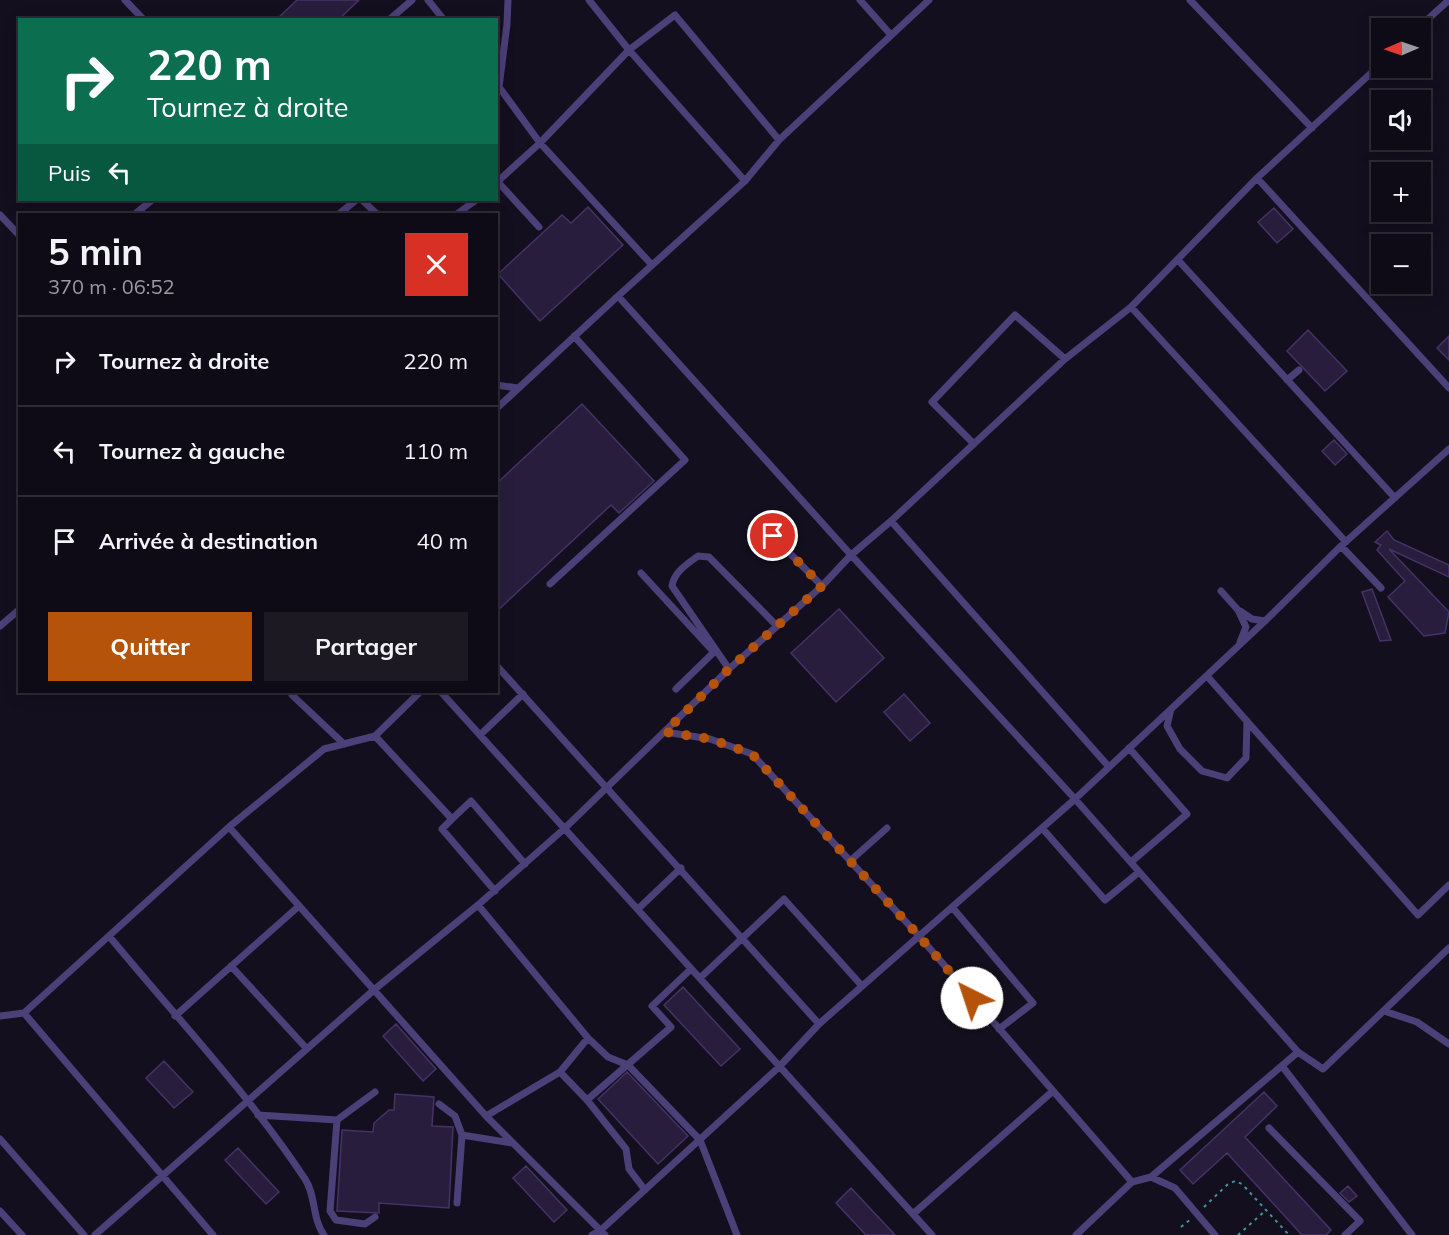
<!DOCTYPE html>
<html lang="fr">
<head>
<meta charset="utf-8">
<style>
	body { margin:0; font-family:Mulish,sans-serif; background:#1d1923; color:#f1f3f6; height:100vh; display:flex; flex-direction:column; font-size:22px; white-space:nowrap }
	* { box-sizing:border-box; margin:0 }
	p { font-size:20px; color:#9b9ba1 }
	.icon { flex:none; width:33px; height:33px; fill:none; stroke:currentColor; stroke-width:2; stroke-linecap:round; stroke-linejoin:round }
	.map { position:relative; flex:1; overflow:hidden }
	.details { position:absolute; left:18px; top:213px; width:480px; height:480px; display:flex; flex-direction:column; background:#0f0b16; border-radius:0px; box-shadow:0 3px 15px #0003,0 0 0 2px #2f2b35 }
	.details>* { flex:none }
	.guide { position:absolute; left:18px; top:18px; width:480px; height:183px; border-radius:0px; box-shadow:0 3px 15px #0003,0 0 0 2px #2f2b35; background:#0b6e4f; color:#fff; overflow:hidden }
	.needle { width:39px; rotate:268deg }
	.fabs { position:absolute; left:1371px; top:18px; display:grid; gap:12px }
	.fabs a { display:grid; place-items:center; width:60px; height:60px; border-radius:0px; background:#0f0b16; box-shadow:0 3px 15px #0003,0 0 0 2px #2f2b35; font-size:30px }
	.pin { position:absolute; display:grid; place-items:center; width:51px; height:51px; color:#fff; margin:-26px; border:3px solid #fff; border-radius:50%; box-shadow:0 2px 6px #0007 }
	.me { position:absolute; width:66px; margin:-33px; rotate:319deg; stroke-linejoin:round; filter:drop-shadow(0 0 4px #0008) }
	.turn { display:flex; align-items:center; gap:21px; height:126px; padding:0 30px; font-size:27px }
	.turn .icon { width:78px; height:78px; stroke-width:2.5 }
	.turn b { display:block; font-size:42px; line-height:51px }
	.then { display:flex; align-items:center; height:57px; padding:0 30px; background:#0003; gap:12px; font-size:22px }
	.round { display:grid; place-items:center; flex:none; width:63px; height:63px; border-radius:0px; background:#1d1923 }
	.summary { display:flex; align-items:center; justify-content:space-between; height:102px; padding:0 30px }
	h1 { font-size:36px; font-weight:700; line-height:45px }
	.cta { display:flex; gap:12px; margin-top:auto; padding:12px 30px }
	.cta a { flex:1; height:69px; border-radius:0px; background:#b45309; color:#fff; font-size:24px; font-weight:700; line-height:69px; text-align:center }
	.cta a+a { background:#1d1923; color:#f1f3f6 }
	ul { padding:0; list-style:none }
	li { display:flex; align-items:center; gap:18px; height:90px; padding:0 30px; border-top:2px solid #2f2b35 }
	li div { flex:1 }
	li b { display:block; font-size:22px }
	li em { font-style:normal }
	.map>svg:first-child { display:block }
	.building { fill:#291d3d; stroke:#463266; stroke-width:1.5 }
	.lines { fill:none; stroke-linecap:round; stroke-linejoin:round }
	.path { stroke:#3c97a3; stroke-width:2; stroke-dasharray:3 4.5; stroke-linecap:butt }
	.service { stroke:#4c4078; stroke-width:7 }
	.route { stroke:#b45309; stroke-width:10; stroke-dasharray:0 18 }
</style>
</head>
<body>
<div class="map">
<svg width="1449" height="1235" viewBox="0 0 1449 1235">
	<rect width="100%" height="100%" fill="#140f1e"/>
	<path class="building" d="M297,0H359L338,20H276Z
		M588,207L623,245L540,321L498,274L562,215L571,223Z
		M1274,208L1293,229L1277,243L1258,222Z
		M1308,330L1347,371L1325,391L1287,351Z
		M1449,336V360L1437,348Z
		M582,404L654,481L619,513L611,505L496,612V484Z
		M1334,440L1347,454L1335,465L1322,451Z
		M1387,531L1394,540L1449,565V577L1389,549L1449,612L1445,633L1424,636L1388,597L1405,581L1377,550L1381,545L1375,542Z
		M1372,589L1381,613L1391,640L1380,641L1362,592Z
		M839,609L884,658L836,702L791,653Z
		M904,694L930,723L910,741L884,712Z
		M683,987L740,1049L721,1066L664,1005Z
		M396,1024L436,1069L423,1081L383,1036Z
		M164,1061L193,1092L174,1108L146,1078Z
		M627,1072L688,1136L658,1164L598,1099Z
		M1264,1092L1277,1106L1245,1137L1331,1230L1326,1235H1302L1227,1153L1193,1184L1180,1170Z
		M395,1094L434,1097L432,1126L453,1127L449,1208L379,1203V1213L337,1211L342,1130L373,1132L374,1123L389,1110H394Z
		M238,1148L279,1192L266,1204L225,1160Z
		M526,1166L567,1210L554,1222L513,1178Z
		M1348,1186L1357,1196L1349,1202L1340,1193Z
		M851,1188L895,1235H866L836,1203Z"/>
	<g class="lines">
		<path class="path" d="M1204,1207L1227,1185L1235,1181L1242,1184L1289,1235
			M1181,1227L1191,1219
			M1238,1235L1265,1211"/>
		<path class="service" d="M125,0L144,20
			M428,0L444,20
			M508,0L507,24L499,87L540,143L652,265
			M589,0L629,50L675,15L779,140
			M860,0L891,35
			M1190,0L1312,128
			M389,20L412,0
			M1418,28L1449,0
			M1257,178L1449,388
			M498,182L539,227
			M496,183L540,143L629,50L745,181
			M362,200L377,214
			M135,214L152,200
			M339,214L356,200
			M457,214L476,200
			M0,215L20,236
			M1178,260L1395,498
			M618,296L745,181L779,140L929,0
			M1131,307L1346,542
			M1287,380L1299,370
			M496,385L518,388
			M496,409L618,296L851,555L1075,799L1298,1052L1151,1177
			M974,444L932,402L1015,315L1065,359
			M757,520L822,586
			M891,521L1109,767
			M1341,546L1381,588
			M641,573L711,649
			M550,584L685,460L574,336
			M1221,591L1238,610L1246,627L1240,642
			M1240,611L1252,619L1265,621
			M0,626L20,609
			M496,665L819,1024
			M729,669L672,586C674,572 687,564 698,556L709,557L777,626
			M1207,676L1418,915L1449,885
			M676,689L714,652
			M295,692L292,695L344,744
			M441,692L932,1235
			M1171,709L1167,726L1180,749L1202,771L1227,778L1246,758L1247,721
			M665,732L710,739L752,754L919,936L1132,1182
			M480,735L523,694
			M375,736L420,692
			M1129,748L1187,814L1131,862
			M452,819L471,801L525,864
			M229,827L486,1116L605,1235
			M1042,828L1105,900L1139,872
			M850,861L887,828
			M478,905L588,1038
			M952,907L1033,1003L999,1029
			M638,909L681,868
			M109,936C174,1015 249,1094 305,1179C316,1195 312,1219 324,1235
			M231,966L307,1049
			M700,978L784,899L862,986
			M1384,1011L1417,1022L1449,1044
			M24,1013L229,827L324,749L375,736L452,819L442,829L495,891
			M0,1016L24,1013L213,1235
			M175,1016L299,906
			M1298,1052L1323,1069L1449,948
			M1282,1066L1412,1235
			M560,1072L587,1100L626,1149L629,1169L645,1190
			M587,1100L671,1027L652,1006L691,969
			M439,1104L455,1116L462,1135L512,1143
			M258,1115L337,1120L330,1211L336,1220L365,1224L375,1217
			M486,1116L560,1072L588,1038L608,1057L628,1065L700,1140L737,1235
			M337,1120L375,1092
			M1269,1128L1360,1221L1345,1235
			M0,1139L84,1235
			M457,1203L462,1135
			M0,1211L22,1235
			M913,1214L1053,1091
			M95,1235L375,989L478,905L565,828L729,669L822,586L851,555L891,521L1065,359L1131,307L1257,178L1382,63
			M592,1235L601,1230L779,1067L819,1024L1075,799L1265,621L1341,546L1449,449
			M1076,1235L1132,1182L1151,1177L1175,1188L1215,1235"/>
	</g>
	<g class="lines">
		<path class="route" d="M773,536L822,586L729,669L665,732L710,739L752,754L919,936L972,998"/>
	</g>
</svg>
<div class="fabs">
<a><svg class="needle" viewBox="-14 -14 28 28"><path d="M0-13l5 13h-10z" fill="#e53935"/><path d="M0 13l5-13h-10z" fill="#9b9ba1"/></svg></a>
<a><svg class="icon" aria-label="sound" viewBox="0 0 24 24"><path d="M4 9h4l5-4v14l-5-4H4zM17 9q2 3 0 6"/></svg></a>
<a>+</a>
<a>−</a>
</div>
<div class="pin" style="left:773px;top:536px;background:#d93025"><svg class="icon" aria-label="arrive" viewBox="0 0 24 24"><path d="M6 21V4h12l-3 4 3 4H6"/></svg></div>
<svg class="me" style="left:972px;top:998px" viewBox="-20 -20 40 40"><circle r="19" fill="#fff"/><path d="M0-13L10 11 0 6-10 11z" fill="#b45309"/></svg>
<div class="guide">
<div class="turn"><svg class="icon" aria-label="right" viewBox="0 0 24 24"><path d="M7 20v-9h11M14 6l5 5-5 5"/></svg><div><b>220 m</b>Tournez à droite</div></div>
<div class="then">Puis<svg class="icon" aria-label="left" viewBox="0 0 24 24"><path d="M17 20v-9H6M10 6l-5 5 5 5"/></svg></div>
</div>
<section class="details">
<div class="summary"><div><h1>5 min</h1><p>370 m · 06:52</p></div><a class="round" style="background:#d93025;color:#fff"><svg class="icon" aria-label="close" viewBox="0 0 24 24"><path d="M6 6l12 12M18 6L6 18"/></svg></a></div>
<ul>
<li><svg class="icon" aria-label="right" viewBox="0 0 24 24"><path d="M7 20v-9h11M14 6l5 5-5 5"/></svg><div><b>Tournez à droite</b></div><em>220 m</em></li>
<li><svg class="icon" aria-label="left" viewBox="0 0 24 24"><path d="M17 20v-9H6M10 6l-5 5 5 5"/></svg><div><b>Tournez à gauche</b></div><em>110 m</em></li>
<li><svg class="icon" aria-label="arrive" viewBox="0 0 24 24"><path d="M6 21V4h12l-3 4 3 4H6"/></svg><div><b>Arrivée à destination</b></div><em>40 m</em></li>
</ul>
<div class="cta"><a>Quitter</a><a>Partager</a></div>
</section>
</div>
</body>
</html>
